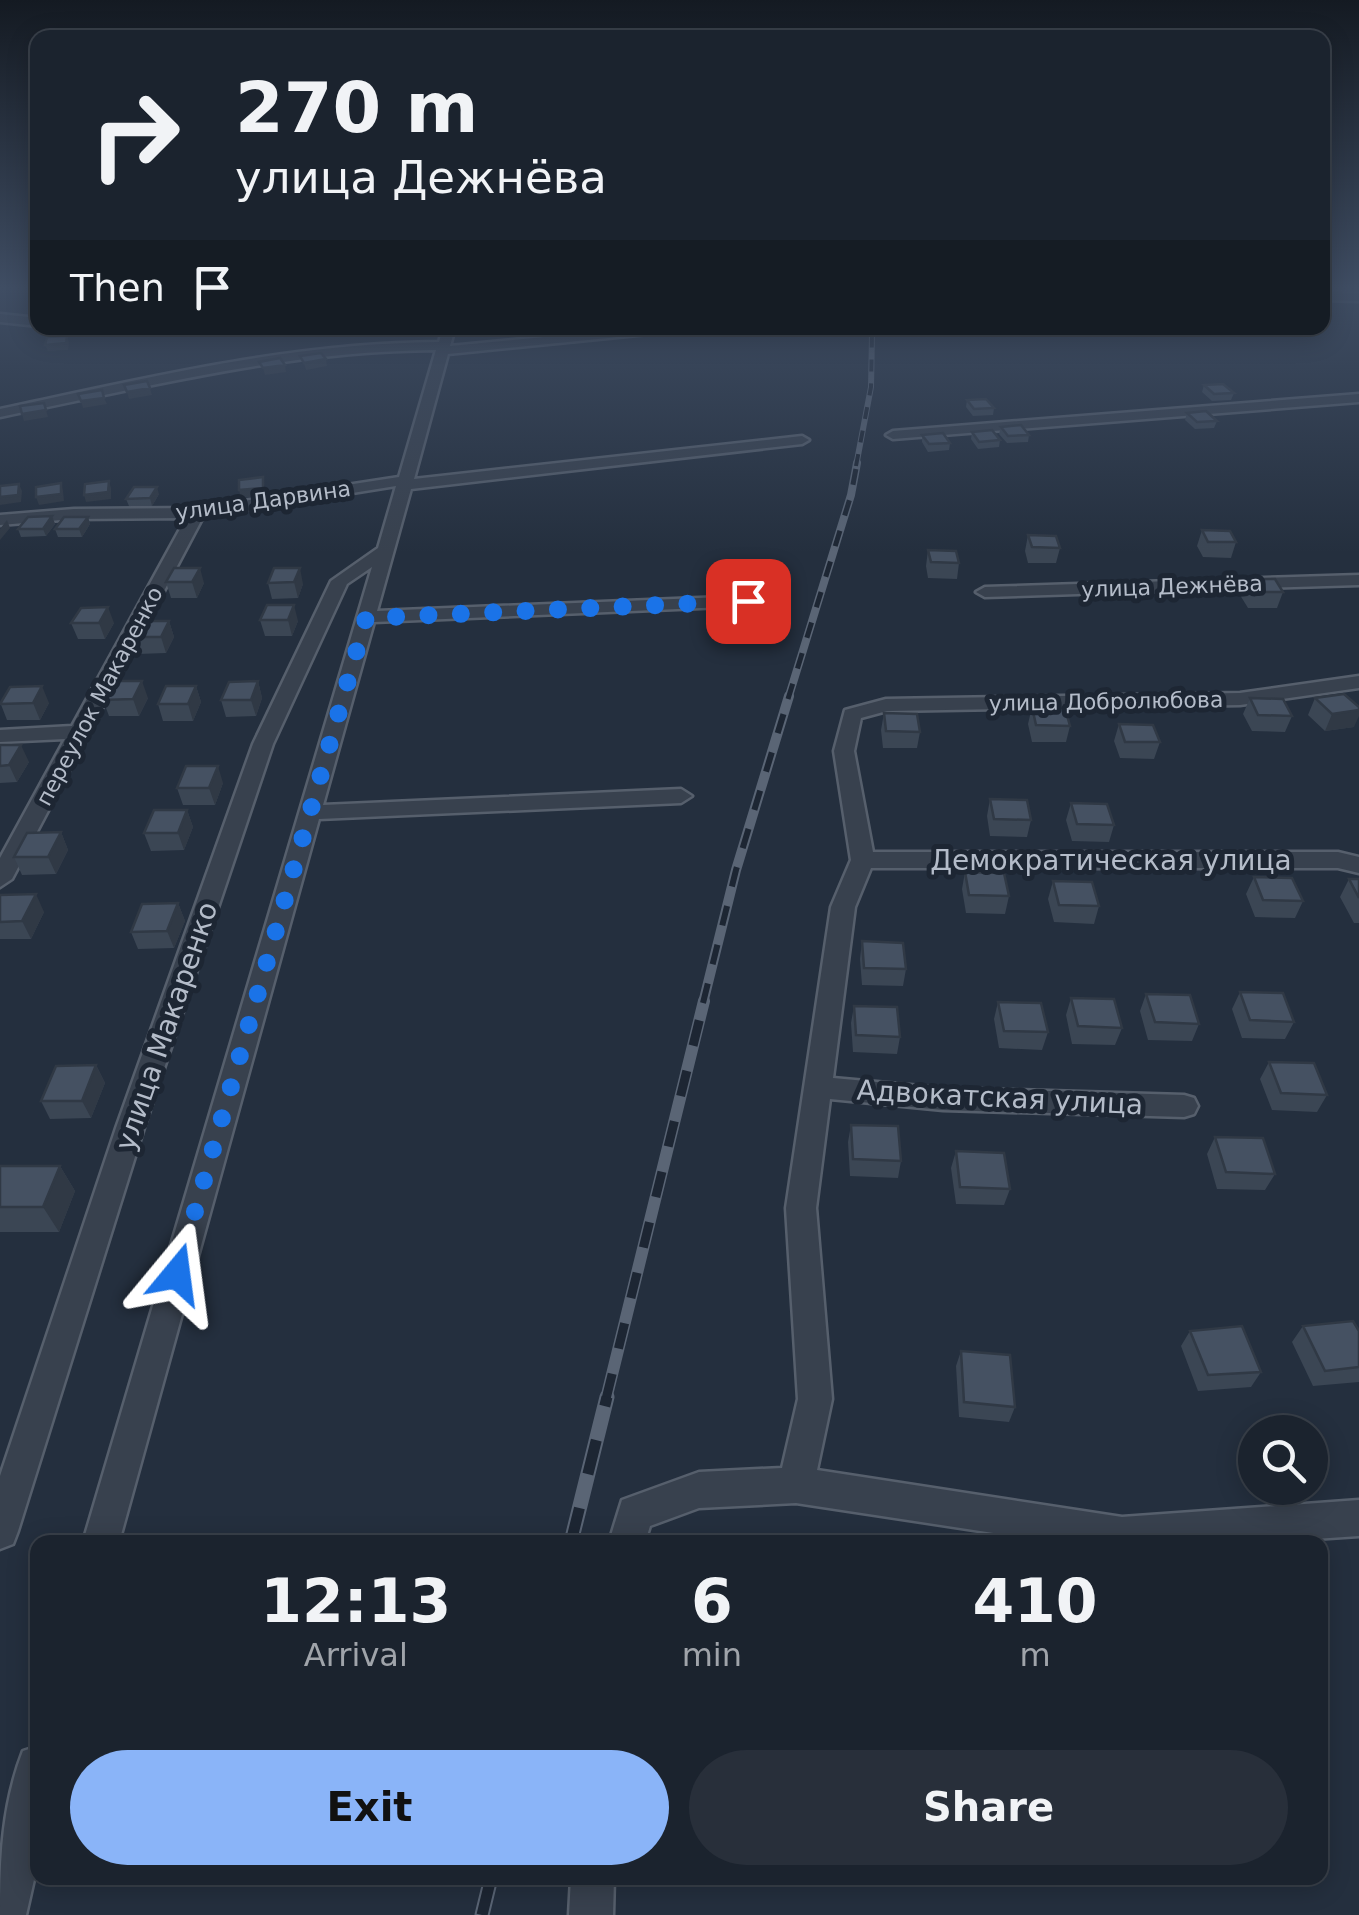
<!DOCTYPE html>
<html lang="en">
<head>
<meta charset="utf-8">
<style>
	body { margin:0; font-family:"DejaVu Sans",sans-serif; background:#282f3a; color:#f1f3f6; height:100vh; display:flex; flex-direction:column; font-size:38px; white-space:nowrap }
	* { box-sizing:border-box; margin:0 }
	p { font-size:32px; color:#a0a4aa }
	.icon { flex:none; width:55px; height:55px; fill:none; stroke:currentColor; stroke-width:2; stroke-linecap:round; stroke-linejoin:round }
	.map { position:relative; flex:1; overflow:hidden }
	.panel { position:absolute; left:30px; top:1535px; width:1298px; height:350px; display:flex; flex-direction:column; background:#1b232e; border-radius:20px; box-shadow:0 5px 25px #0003,0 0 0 2px #39404a }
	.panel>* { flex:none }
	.guide { position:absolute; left:30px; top:30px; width:1300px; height:305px; border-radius:20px; box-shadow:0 5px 25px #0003,0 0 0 2px #39404a; background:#1b232e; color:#f1f3f6; overflow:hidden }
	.buttons { position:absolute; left:1238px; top:1415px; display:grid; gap:20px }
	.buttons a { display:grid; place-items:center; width:90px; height:90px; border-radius:50%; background:#1b232e; box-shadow:0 5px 25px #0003,0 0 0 2px #39404a; font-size:50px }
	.pin { position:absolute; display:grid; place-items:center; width:85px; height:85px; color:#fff; margin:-42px; border-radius:20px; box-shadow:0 5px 15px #0006 }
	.me { position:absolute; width:110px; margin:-55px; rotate:16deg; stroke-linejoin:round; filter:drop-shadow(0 0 8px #0008) }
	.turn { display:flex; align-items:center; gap:35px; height:210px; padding:0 40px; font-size:45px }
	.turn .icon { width:130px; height:130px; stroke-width:2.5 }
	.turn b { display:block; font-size:70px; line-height:85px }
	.then { display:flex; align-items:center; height:95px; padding:0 40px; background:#0003; gap:20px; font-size:38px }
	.eta { display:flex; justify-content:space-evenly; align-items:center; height:170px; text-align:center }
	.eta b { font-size:60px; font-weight:600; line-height:70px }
	.cta { display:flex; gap:20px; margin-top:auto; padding:20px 40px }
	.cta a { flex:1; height:115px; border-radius:60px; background:#8ab4f8; color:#111; font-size:40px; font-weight:600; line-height:115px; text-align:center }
	.cta a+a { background:#282f3a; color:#f1f3f6 }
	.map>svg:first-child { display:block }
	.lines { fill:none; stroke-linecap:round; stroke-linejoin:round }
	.minor-casing { stroke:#565f6c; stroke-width:5 }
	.minor { fill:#38414e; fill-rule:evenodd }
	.rail-far4-casing { stroke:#5a6575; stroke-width:6 }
	.rail-far3-casing { stroke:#5a6575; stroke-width:8 }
	.rail-far2-casing { stroke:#5a6575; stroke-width:10 }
	.rail-far1-casing { stroke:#5a6575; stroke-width:12 }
	.rail-casing { stroke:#5a6575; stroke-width:15 }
	.rail-far4 { stroke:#1d2633; stroke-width:4; stroke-dasharray:12; stroke-linecap:butt }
	.rail-far3 { stroke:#1d2633; stroke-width:5; stroke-dasharray:16; stroke-linecap:butt }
	.rail-far2 { stroke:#1d2633; stroke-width:6; stroke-dasharray:20; stroke-linecap:butt }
	.rail-far1 { stroke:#1d2633; stroke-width:9; stroke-dasharray:26; stroke-linecap:butt }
	.rail { stroke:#1d2633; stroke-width:11; stroke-dasharray:35; stroke-linecap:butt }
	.wall { fill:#3b4654 }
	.shaded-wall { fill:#303945 }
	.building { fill:#455162; stroke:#303945; stroke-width:2.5 }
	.route { stroke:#1a73e8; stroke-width:18; stroke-dasharray:0 32.4 }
	.labels { text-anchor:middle; stroke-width:10; stroke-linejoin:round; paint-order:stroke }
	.far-street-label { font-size:22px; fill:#b4bcc9; stroke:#1d2633 }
	.street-label { font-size:28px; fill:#b4bcc9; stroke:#1d2633 }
</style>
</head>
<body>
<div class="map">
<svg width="1359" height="1915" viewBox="0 0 1359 1915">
	<rect width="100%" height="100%" fill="#242f3e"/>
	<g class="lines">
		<defs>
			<path id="minor" d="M1322,292L1359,293V301L1322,300Z
				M0,314L38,318V326L0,322Z
				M443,328H455L450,346L636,328H674L668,332L448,354L414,479L802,436L809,440L802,444L411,489L377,611L748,596L757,601L748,606L374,622L323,805L681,789L692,796L681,803L319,819L119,1542H83L372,567L347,584L273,744L144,1128L18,1531L13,1544L0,1549V1476L116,1128L253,744L331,581L378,548L396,486L203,517L12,879L0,887V858L65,739L0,742V730L72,726L186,518L74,519L0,525V515L74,509L197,508L399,477L436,350C287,351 145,387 0,417V409C146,378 289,343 439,342Z
				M1359,394V402L893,439L886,435L893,431Z
				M1359,575V585L985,597L976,592L985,587Z
				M1359,676V688L1240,705L887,711L861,718L854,751L873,852H1338L1359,857V873L1338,868H871L855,907L833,1078L943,1088L1184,1095L1194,1098L1198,1106L1194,1114L1184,1117L943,1110L830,1099L816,1208L832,1399L817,1470L1122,1517L1359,1500V1536L1270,1542H1053L796,1503L699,1508L650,1526L645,1542H609L622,1500L699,1472L782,1468L798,1399L786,1208L831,907L851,860L834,751L845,710L886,699L1240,693Z
				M38,1746V1862L26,1915H0C0,1859 2,1805 23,1751Z
				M571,1878H614L613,1915H569Z"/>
		</defs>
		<use href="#minor" class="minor-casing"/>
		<use href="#minor" class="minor"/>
		<defs>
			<path id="rail-far4" d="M856,466L871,387L872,335L867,328"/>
			<path id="rail-far3" d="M788,699L851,495L857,463"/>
			<path id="rail-far2" d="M703,1003L736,870L789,696"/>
			<path id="rail-far1" d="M606,1399L704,1001"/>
			<path id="rail" d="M571,1542L607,1397
				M482,1915L491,1878"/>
		</defs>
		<use href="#rail-far4" class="rail-far4-casing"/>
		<use href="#rail-far3" class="rail-far3-casing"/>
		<use href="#rail-far2" class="rail-far2-casing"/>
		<use href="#rail-far1" class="rail-far1-casing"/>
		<use href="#rail" class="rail-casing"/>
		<use href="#rail-far4" class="rail-far4"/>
		<use href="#rail-far3" class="rail-far3"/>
		<use href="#rail-far2" class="rail-far2"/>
		<use href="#rail-far1" class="rail-far1"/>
		<use href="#rail" class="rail"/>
	</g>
	<path class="wall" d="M1204,385L1234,393L1231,400L1212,401L1202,392Z
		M967,400L994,408L993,415L973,416L966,407Z
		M1187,413L1217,421L1214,428L1195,429L1185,420Z
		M1001,427L1029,435L1028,442L1007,443L999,434Z
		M972,432L1000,440L999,447L978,449L971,439Z
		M922,435L950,443L949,450L928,452L922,442Z
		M159,494L152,506H129L126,499Z
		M52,516L55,524L46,536L21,537L18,529Z
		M88,517L90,524L82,537H58L55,529Z
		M1202,530L1236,542L1231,558L1203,557L1197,546Z
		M1028,535L1060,548L1056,563H1028L1025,551Z
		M928,550L959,563L957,579L928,578L926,566Z
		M174,568L204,583L197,598H171L166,582Z
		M274,568L303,584L298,598L272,599L268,583Z
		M1246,579L1283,592L1277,608H1248L1240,595Z
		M260,620L298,621L292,636H265Z
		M169,621L174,637L166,653L138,654L133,637Z
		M71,623H114L105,639H78Z
		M258,681L262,698L256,716L226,717L221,700Z
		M196,686L201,702L193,721H163L158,704Z
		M148,698L139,716H109L103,700Z
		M1250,698L1292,716L1285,732L1252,731L1243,714Z
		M1315,698L1354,727L1325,731L1308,715Z
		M0,702L49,703L40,720H7Z
		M1032,707L1070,726L1066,742H1032L1028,724Z
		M884,713L920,732L917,748H883L881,730Z
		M1119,724L1160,742L1154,759L1120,758L1114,741Z
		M0,745L29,762L17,782L0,783Z
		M223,783L215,805H183L177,788Z
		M990,799L1031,820L1027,837L990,836L987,816Z
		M1071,803L1114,825L1109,842L1072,841L1066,820Z
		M187,810L193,827L184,850L151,851L144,833Z
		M61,832L68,850L56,874L22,875L14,857Z
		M965,872L1009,896L1005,914L966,913L962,889Z
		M1254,877L1303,901L1295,918L1255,917L1246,894Z
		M1349,879H1359V923H1354L1340,897Z
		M1053,881L1099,906L1094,924L1054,922L1048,899Z
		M0,895L44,912L31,939H0Z
		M178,903L185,921L174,948L138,949L131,932Z
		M862,941L906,969L903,986L862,985L860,959Z
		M1240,992L1294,1022L1285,1039L1242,1038L1232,1009Z
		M1146,994L1199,1024L1192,1041L1148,1040L1140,1011Z
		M1071,998L1122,1028L1115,1045L1072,1044L1066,1015Z
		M998,1002L1048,1032L1042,1050L999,1048L994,1019Z
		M854,1006L900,1037L897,1054L853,1052L851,1023Z
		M1269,1062L1327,1095L1317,1112L1272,1110L1260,1079Z
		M96,1065L105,1083L91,1118L50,1119L41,1101Z
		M851,1125L901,1161L898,1178L850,1176L848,1142Z
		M1215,1137L1275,1174L1265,1190L1217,1189L1207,1154Z
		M956,1151L1010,1189L1004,1205L956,1204L951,1168Z
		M0,1166H60L75,1191L59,1232H0Z
		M1303,1326L1359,1331V1382L1313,1386L1292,1342Z
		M1190,1331L1261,1372L1251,1387L1198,1391L1181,1346Z
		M961,1351L1015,1407L1009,1422L959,1417L956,1366Z"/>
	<path class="shaded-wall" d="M67,336L69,342L68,350L48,351L45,345Z
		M326,359L327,366L306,370L304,363Z
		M285,365L286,372L265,375L263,368Z
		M150,388L152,395L129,399L127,392Z
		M104,398L107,404L83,408L81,401Z
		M46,410L48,417L24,421L22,414Z
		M263,477L265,496L241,498L239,490Z
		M109,481L111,488V499L86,502L84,495Z
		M61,483L63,491L64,501L39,505L36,497Z
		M19,484L22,491L21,502L0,505V497Z
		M157,487L159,494L152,506L150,498Z
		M52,516L55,524L46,536L43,529Z
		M88,517L90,524L82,537L79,529Z
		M7,520L10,528L0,540V529Z
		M200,568L204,583L197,598L192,582Z
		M300,568L303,584L298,598L294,582Z
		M294,605L298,621L292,636L288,620Z
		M108,607L114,623L105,639L99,623Z
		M169,621L174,637L166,653L161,637Z
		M142,681L148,698L139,716L133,699Z
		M258,681L262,698L256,716L251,700Z
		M42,686L49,703L40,720L33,703Z
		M196,686L201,702L193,721L188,704Z
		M1359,710V716L1354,727L1325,731L1332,714Z
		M21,745L29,762L17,782L9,765Z
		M218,766L223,783L215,805L209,788Z
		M187,810L193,827L184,850L178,833Z
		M61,832L68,850L56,874L48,857Z
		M36,894L44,912L31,939L22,921Z
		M178,903L185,921L174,948L167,931Z
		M96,1065L105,1083L91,1118L82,1101Z
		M60,1166L75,1191L59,1232L43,1207Z"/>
	<path class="building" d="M67,336L66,343L45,345L47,337Z
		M321,353L326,359L304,363L300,356Z
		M280,358L285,365L263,368L259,362Z
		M147,381L150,388L127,392L124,385Z
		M1223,384L1234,393L1214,394L1204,385Z
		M102,390L104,398L81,401L78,394Z
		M986,399L994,408L974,409L967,400Z
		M44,403L46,410L22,414L20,406Z
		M1206,411L1217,421L1197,422L1187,413Z
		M1021,425L1029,435L1008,436L1001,427Z
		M992,430L1000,440L979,442L972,432Z
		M943,433L950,443L929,444L922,435Z
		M263,477V488L239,490V480Z
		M109,481L108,492L84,495L85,484Z
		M61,483V494L36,497V487Z
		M19,484L18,495L0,497V486Z
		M134,487H157L150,498L126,499Z
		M52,516L43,529H18L28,517Z
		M64,517H88L79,529H55Z
		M1202,530L1230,531L1236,542H1208Z
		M1028,535L1056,536L1060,548L1032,547Z
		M928,550L956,551L959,563L931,562Z
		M174,568H200L192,582H166Z
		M274,568H300L294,582L268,583Z
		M1246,579H1275L1283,592H1253Z
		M267,605H294L288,620H260Z
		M108,607L99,623H71L81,608Z
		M142,621H169L161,637H133Z
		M113,681H142L133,699L103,700Z
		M258,681L251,700H221L229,682Z
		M42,686L33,703L0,704L10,687Z
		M166,686H196L188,704H158Z
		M1344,694L1359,707V710L1332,714L1315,698Z
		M1250,698L1283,699L1292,716L1258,715Z
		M1032,707L1065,708L1070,726L1036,725Z
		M884,713L917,714L920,732L886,731Z
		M1119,724L1153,725L1160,742H1125Z
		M0,745H21L9,765L0,766Z
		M186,766H218L209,788H177Z
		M990,799L1027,800L1031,820L994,819Z
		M1071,803L1107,804L1114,825L1077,824Z
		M154,810H187L178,833H144Z
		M61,832L48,857H14L27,833Z
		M965,872L1004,873L1009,896L969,895Z
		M1254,877L1292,878L1303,901L1263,900Z
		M1349,879H1359V898Z
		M1053,881L1092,882L1099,906L1059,905Z
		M36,894L22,921L0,922V895Z
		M178,903L167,931L131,932L142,904Z
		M862,941L903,943L906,969L864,968Z
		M1240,992L1283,993L1294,1022L1250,1020Z
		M1146,994L1190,995L1199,1024L1155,1022Z
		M1071,998L1114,999L1122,1028L1078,1026Z
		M998,1002L1041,1003L1048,1032L1004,1031Z
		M854,1006L897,1007L900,1037L856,1035Z
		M1269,1062L1314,1063L1327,1095L1281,1093Z
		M96,1065L82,1101H41L56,1066Z
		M851,1125L898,1126L901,1161L853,1159Z
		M1215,1137L1263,1138L1275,1174L1226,1172Z
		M956,1151L1004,1153L1010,1189L960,1187Z
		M0,1166H60L43,1207H0Z
		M1353,1321L1359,1331V1367L1325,1371L1303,1326Z
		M1242,1326L1261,1372L1208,1375L1190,1331Z
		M961,1351L1010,1355L1015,1407L964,1402Z"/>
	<linearGradient id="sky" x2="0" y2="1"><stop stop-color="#141a22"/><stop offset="0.52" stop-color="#3f4d63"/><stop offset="1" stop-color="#3f4d63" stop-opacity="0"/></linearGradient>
	<rect width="1359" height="553" fill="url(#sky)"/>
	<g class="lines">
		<path class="route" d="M177,1274L366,618L748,601"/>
	</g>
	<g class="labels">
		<g class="far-street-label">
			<text transform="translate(263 500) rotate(-8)" y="8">улица Дарвина</text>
			<text transform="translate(1172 586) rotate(-2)" y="8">улица Дежнёва</text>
			<text transform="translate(99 696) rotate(-62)" y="8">переулок Макаренко</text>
			<text transform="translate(1106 701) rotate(-1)" y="8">улица Добролюбова</text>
		</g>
		<g class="street-label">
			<text x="1111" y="870">Демократическая улица</text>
			<text transform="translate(166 1026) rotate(-71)" y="10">улица Макаренко</text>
			<text transform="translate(1000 1097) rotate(3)" y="10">Адвокатская улица</text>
		</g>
	</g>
</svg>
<div class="buttons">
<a><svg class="icon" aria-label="search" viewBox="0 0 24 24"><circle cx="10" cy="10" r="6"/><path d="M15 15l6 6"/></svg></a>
</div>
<div class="pin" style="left:748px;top:601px;background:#d93025"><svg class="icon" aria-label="arrive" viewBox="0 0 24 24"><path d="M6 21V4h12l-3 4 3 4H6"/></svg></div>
<svg class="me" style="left:177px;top:1274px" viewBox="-20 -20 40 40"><path d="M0-17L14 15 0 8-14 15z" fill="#1a73e8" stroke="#fff" stroke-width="4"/></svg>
<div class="guide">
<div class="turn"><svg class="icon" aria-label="right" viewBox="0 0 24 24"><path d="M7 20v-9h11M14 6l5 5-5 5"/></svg><div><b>270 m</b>улица Дежнёва</div></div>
<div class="then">Then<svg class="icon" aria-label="arrive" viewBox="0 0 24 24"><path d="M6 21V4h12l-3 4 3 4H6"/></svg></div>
</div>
<section class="panel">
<div class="eta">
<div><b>12:13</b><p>Arrival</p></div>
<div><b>6</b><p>min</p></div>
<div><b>410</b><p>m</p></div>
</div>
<div class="cta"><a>Exit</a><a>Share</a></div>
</section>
</div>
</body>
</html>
